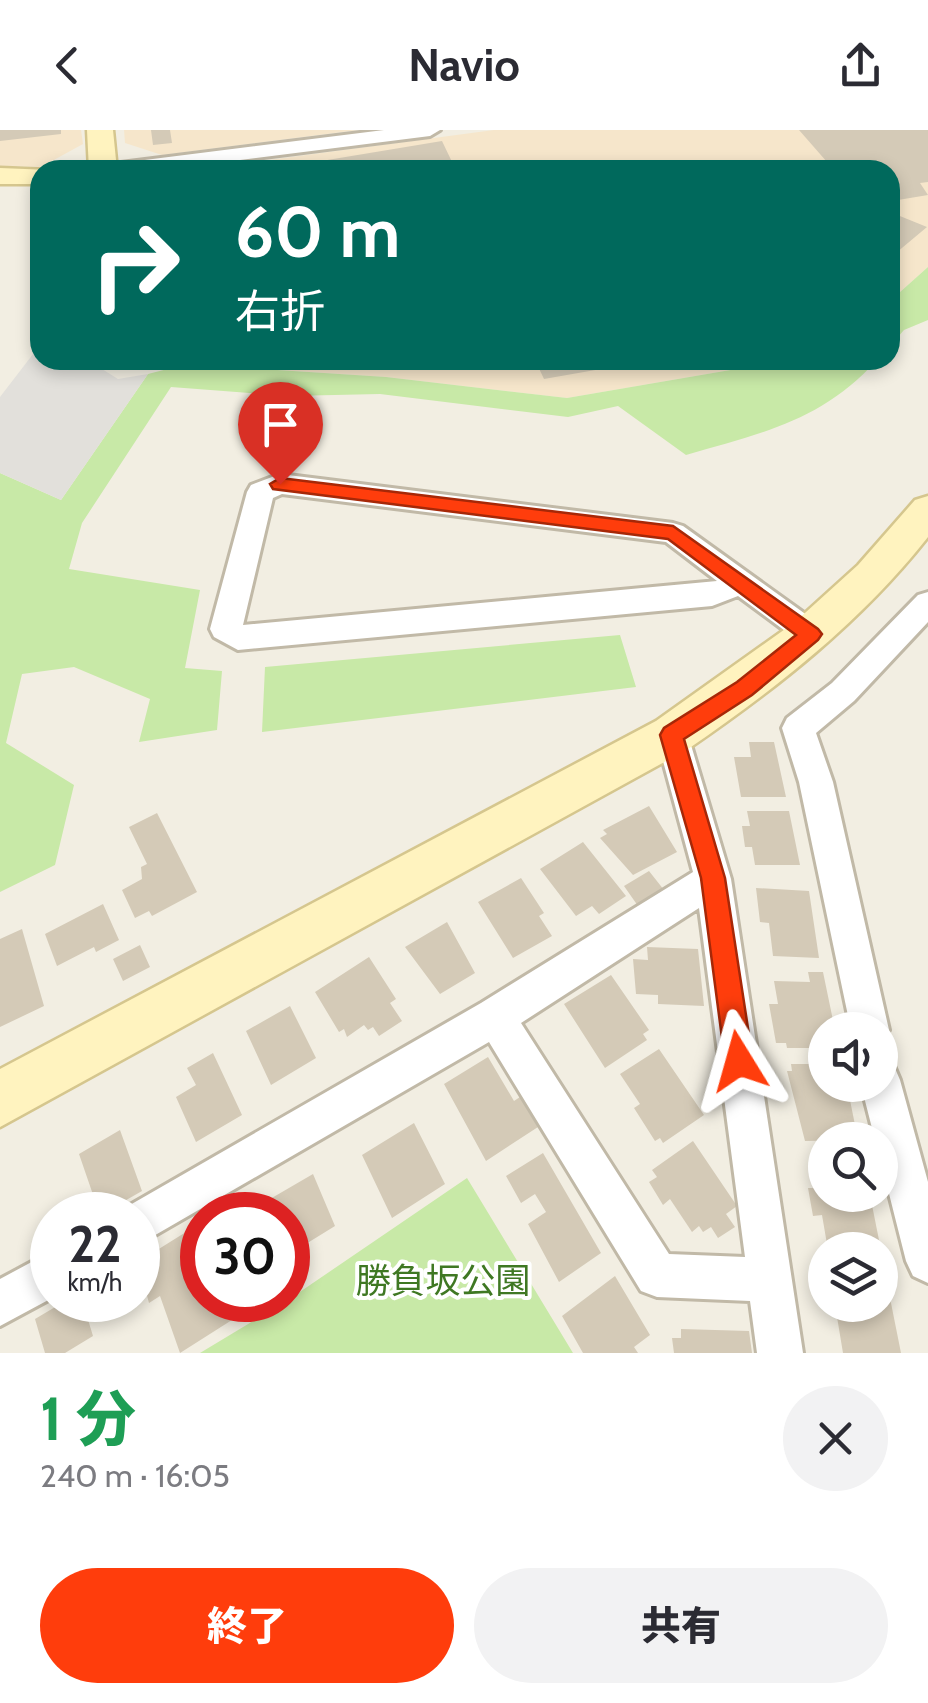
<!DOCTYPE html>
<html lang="ja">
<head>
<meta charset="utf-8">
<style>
	body { margin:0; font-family:Cabin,"Noto Sans JP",sans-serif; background:#f2f2f3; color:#2b2b33; height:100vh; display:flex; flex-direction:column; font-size:38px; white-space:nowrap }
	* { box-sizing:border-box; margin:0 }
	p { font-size:32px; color:#7c7c81 }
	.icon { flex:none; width:55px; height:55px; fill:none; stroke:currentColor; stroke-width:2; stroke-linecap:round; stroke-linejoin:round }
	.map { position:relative; height:1223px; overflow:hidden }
	.drawer { display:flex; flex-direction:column; background:#fff; flex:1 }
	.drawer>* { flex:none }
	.banner { position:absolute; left:30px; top:30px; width:870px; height:210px; border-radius:30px; box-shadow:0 5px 15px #0003; background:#00695c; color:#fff; overflow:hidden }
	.fabs { position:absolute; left:808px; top:882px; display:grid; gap:20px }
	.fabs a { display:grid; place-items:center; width:90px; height:90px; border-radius:50%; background:#fff; box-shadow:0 5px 15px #0003; font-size:50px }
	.speed { position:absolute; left:30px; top:1062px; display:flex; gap:20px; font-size:50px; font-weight:700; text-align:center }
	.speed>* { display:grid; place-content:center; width:130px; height:130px; border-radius:50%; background:#fff; box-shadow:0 5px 15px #0003; line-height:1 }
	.speed small { font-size:25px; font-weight:400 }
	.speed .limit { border:15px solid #d22; background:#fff; color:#111 }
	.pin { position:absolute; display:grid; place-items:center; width:85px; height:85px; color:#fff; margin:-102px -42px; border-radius:50% 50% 50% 0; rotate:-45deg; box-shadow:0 0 10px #0007 }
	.pin .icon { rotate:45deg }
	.me { position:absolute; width:110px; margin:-55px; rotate:352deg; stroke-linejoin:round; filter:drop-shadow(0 0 8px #0008) }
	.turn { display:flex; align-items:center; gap:35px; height:210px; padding:0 40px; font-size:45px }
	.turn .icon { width:130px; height:130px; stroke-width:2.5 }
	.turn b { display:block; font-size:70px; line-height:85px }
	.round { display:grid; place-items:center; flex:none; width:105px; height:105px; border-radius:52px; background:#f2f2f3 }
	.summary { display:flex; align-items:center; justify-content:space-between; height:170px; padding:0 40px }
	h1 { font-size:60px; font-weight:800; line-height:75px; color:#1e9e55 }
	.primary-button { display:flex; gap:20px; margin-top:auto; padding:20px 40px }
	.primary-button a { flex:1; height:115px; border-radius:60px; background:#ff3d0c; color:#fff; font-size:40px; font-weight:800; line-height:115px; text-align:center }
	.primary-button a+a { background:#f2f2f3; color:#2b2b33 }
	header { display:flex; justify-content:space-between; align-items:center; height:130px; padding:0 40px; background:#fff; font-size:45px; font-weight:800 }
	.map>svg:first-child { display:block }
	.commercial { fill:#f6e6cb }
	.green { fill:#c8e9a7 }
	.parking { fill:#e2e0db }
	.building { fill:#d4cab7 }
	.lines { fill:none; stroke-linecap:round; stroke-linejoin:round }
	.street-casing { stroke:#c1b9a7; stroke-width:6 }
	.secondary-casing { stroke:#d5c68e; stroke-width:5 }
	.street { fill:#fff; fill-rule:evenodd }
	.secondary { fill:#fff3bf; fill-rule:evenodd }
	.route { fill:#ff3d0c; stroke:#a62808; stroke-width:2.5 }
	.labels { text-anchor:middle; stroke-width:8; stroke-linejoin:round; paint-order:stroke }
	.near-park-label { font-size:35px; fill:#3f7823; stroke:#fff }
</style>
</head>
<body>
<header><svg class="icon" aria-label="back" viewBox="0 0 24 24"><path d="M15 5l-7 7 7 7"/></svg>Navio<svg class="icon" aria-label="share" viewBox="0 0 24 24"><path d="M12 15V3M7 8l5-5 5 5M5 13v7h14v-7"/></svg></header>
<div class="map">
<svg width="928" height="1223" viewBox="0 0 928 1223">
	<rect width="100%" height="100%" fill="#f2eee2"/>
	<path class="commercial" d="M0,0H81L83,14L41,37L0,36Z
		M124,0H358L162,25L125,13Z
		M494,0H928V137L890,171V40H195Z
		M183,230H788L567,268L386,247L187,234Z"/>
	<path class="green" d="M928,137V190L904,200L890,216V171Z
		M788,230H877C822,291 762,303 686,325L618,276L568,287L380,264L289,266L171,257L82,393L69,439L200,460L185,538L222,541L217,600L139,612L150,569L74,537L22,544L6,613L74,655L55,735L0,762V343L61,370L148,244L187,234L386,247L567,268Z
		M620,505L636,557L262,602L265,537Z
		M467,1048L573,1223H200L288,1170Z"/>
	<path class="parking" d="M40,215V230H101L102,239L118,249L148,244L61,370L0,343V267Z"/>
	<path class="building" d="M0,0H61V4L0,11Z
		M151,0H170L172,13L153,15Z
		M799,0H928V52L920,53L928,65L898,70L890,61V40H834Z
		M442,11L453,34L467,32L471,40H267Z
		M890,75L898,77L890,82L927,97L890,128Z
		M535,230H641V232L544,249Z
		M749,612H774L786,667H741L734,627H751Z
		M649,676L677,722L633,745L600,708L607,704L603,700Z
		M747,681H789L800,735H755L752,717H745L742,696H750Z
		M157,683L197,762L152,786L149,781L135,788L122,760L142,749L141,737L147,734L129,697Z
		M583,712L626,766L599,784L592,776L576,786L540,739Z
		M649,741L664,760L638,776L624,756Z
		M521,748L544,783L539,786L552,806L513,828L478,772Z
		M756,758L809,761L819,828L773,826L769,793L760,792Z
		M103,774L119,810L96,822L94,817L57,836L45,804Z
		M447,792L475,843L440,864L405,817Z
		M22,799L44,876L0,897V809Z
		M140,815L150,837L123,851L113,829Z
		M647,817L698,819L704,876L658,874V865L636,864L633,829L648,830Z
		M369,827L396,869L390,873L402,891L379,906L373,897L368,900L364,895L347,907L344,899L339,902L315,862Z
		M808,842H823L835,900H825V918H787L786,913H776L769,874H778L774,851L810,852Z
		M611,845L649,900L643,904L647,910L605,938L564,874Z
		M290,876L316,928L271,955L246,901Z
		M659,919L704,985L663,1013L660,1008L655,1011L634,978L640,974L620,944Z
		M213,923L242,985L196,1012L176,967L196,955L187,938Z
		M488,927L514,971L520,967L538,997L486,1031L444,954Z
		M791,934H825V955H847L858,1010L805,1011L787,941H792Z
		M414,993L445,1054L392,1088L362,1025Z
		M120,1000L142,1061L100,1085L79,1024Z
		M693,1011L737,1076L726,1084L735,1097L718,1108L711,1097L703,1102L699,1096L692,1102L670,1069L663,1075L649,1052L657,1047L652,1040Z
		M543,1023L601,1123L559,1152L528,1094L546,1082L535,1064L521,1073L506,1046Z
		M313,1044L335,1096L288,1125V1085H262L258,1076Z
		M808,1058H825V1065H870L881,1120H828L822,1085L813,1086Z
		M202,1092V1170H251L254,1176L180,1223L160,1166L149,1173L138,1132Z
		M615,1146L650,1205L634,1217L638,1223H583L562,1186Z
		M880,1158H888L901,1223H843L835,1175H880Z
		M67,1170H82L93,1206L65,1223H45L35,1189Z
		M681,1199L749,1201L752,1223H674L672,1208H681Z"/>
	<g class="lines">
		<defs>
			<path id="street" d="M384,0H440L430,6L161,40H103L113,34Z
				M280,344L673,393L683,396L822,496L826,504L822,512L811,516L800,512L738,466L712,476L238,520L214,507L210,499L247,362L251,355ZM282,364L666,412L717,451L243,495L273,368Z
				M928,462V492L854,571L816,603L833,652L889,900L880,915V900H851L799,652L782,598L787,588L832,553L918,465Z
				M672,591L683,595L688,605L731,749L803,1223H757L750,1171L657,1167L641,1161L489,912L138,1115V1085H120L123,1079L481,873L693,742L656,605L661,595ZM699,778L745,1127L669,1124L521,893Z
				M880,930L894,936L900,950L928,1052V1153L913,1146L906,1131L880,1028V1010H875L861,955H880Z
				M52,1121V1168L0,1196V1149Z"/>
			<path id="secondary" d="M87,0H113L117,40H89Z
				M0,38L50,40H40V54H0Z
				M928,366V407C861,492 777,558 688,619L0,997V939L656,591L795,492L858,435L915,370Z"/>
		</defs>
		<use href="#street" class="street-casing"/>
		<use href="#secondary" class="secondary-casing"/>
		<use href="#street" class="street"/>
		<use href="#secondary" class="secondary"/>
	</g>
	<path class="route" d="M280,348L673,396L818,499L822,504L818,510L752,565L684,609L725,748L753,931L749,941L739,945L730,941L725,931L701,748L660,605L664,598L737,552L796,505L668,409L273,359L270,354Z"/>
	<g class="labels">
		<g class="near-park-label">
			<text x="443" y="1163">勝負坂公園</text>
		</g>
	</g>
</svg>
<div class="fabs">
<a><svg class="icon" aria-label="sound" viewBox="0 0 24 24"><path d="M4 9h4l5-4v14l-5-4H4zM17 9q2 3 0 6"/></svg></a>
<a><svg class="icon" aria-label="search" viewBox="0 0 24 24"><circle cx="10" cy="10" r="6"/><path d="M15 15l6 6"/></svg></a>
<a><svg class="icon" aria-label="layers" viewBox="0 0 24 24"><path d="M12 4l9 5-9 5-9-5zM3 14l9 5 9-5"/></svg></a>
</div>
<div class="speed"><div>22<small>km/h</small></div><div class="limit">30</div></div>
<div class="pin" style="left:280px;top:354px;background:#d93025"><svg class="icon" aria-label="arrive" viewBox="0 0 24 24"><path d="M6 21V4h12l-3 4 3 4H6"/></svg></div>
<svg class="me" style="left:739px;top:931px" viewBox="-20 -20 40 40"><path d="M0-17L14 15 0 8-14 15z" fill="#ff3d0c" stroke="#fff" stroke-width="4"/></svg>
<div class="banner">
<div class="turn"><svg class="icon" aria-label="right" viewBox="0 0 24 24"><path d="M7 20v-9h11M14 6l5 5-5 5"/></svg><div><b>60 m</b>右折</div></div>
</div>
</div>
<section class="drawer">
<div class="summary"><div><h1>1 分</h1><p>240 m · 16:05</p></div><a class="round"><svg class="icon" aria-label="close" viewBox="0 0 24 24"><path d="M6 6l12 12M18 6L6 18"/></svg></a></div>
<div class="primary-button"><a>終了</a><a>共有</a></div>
</section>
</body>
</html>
